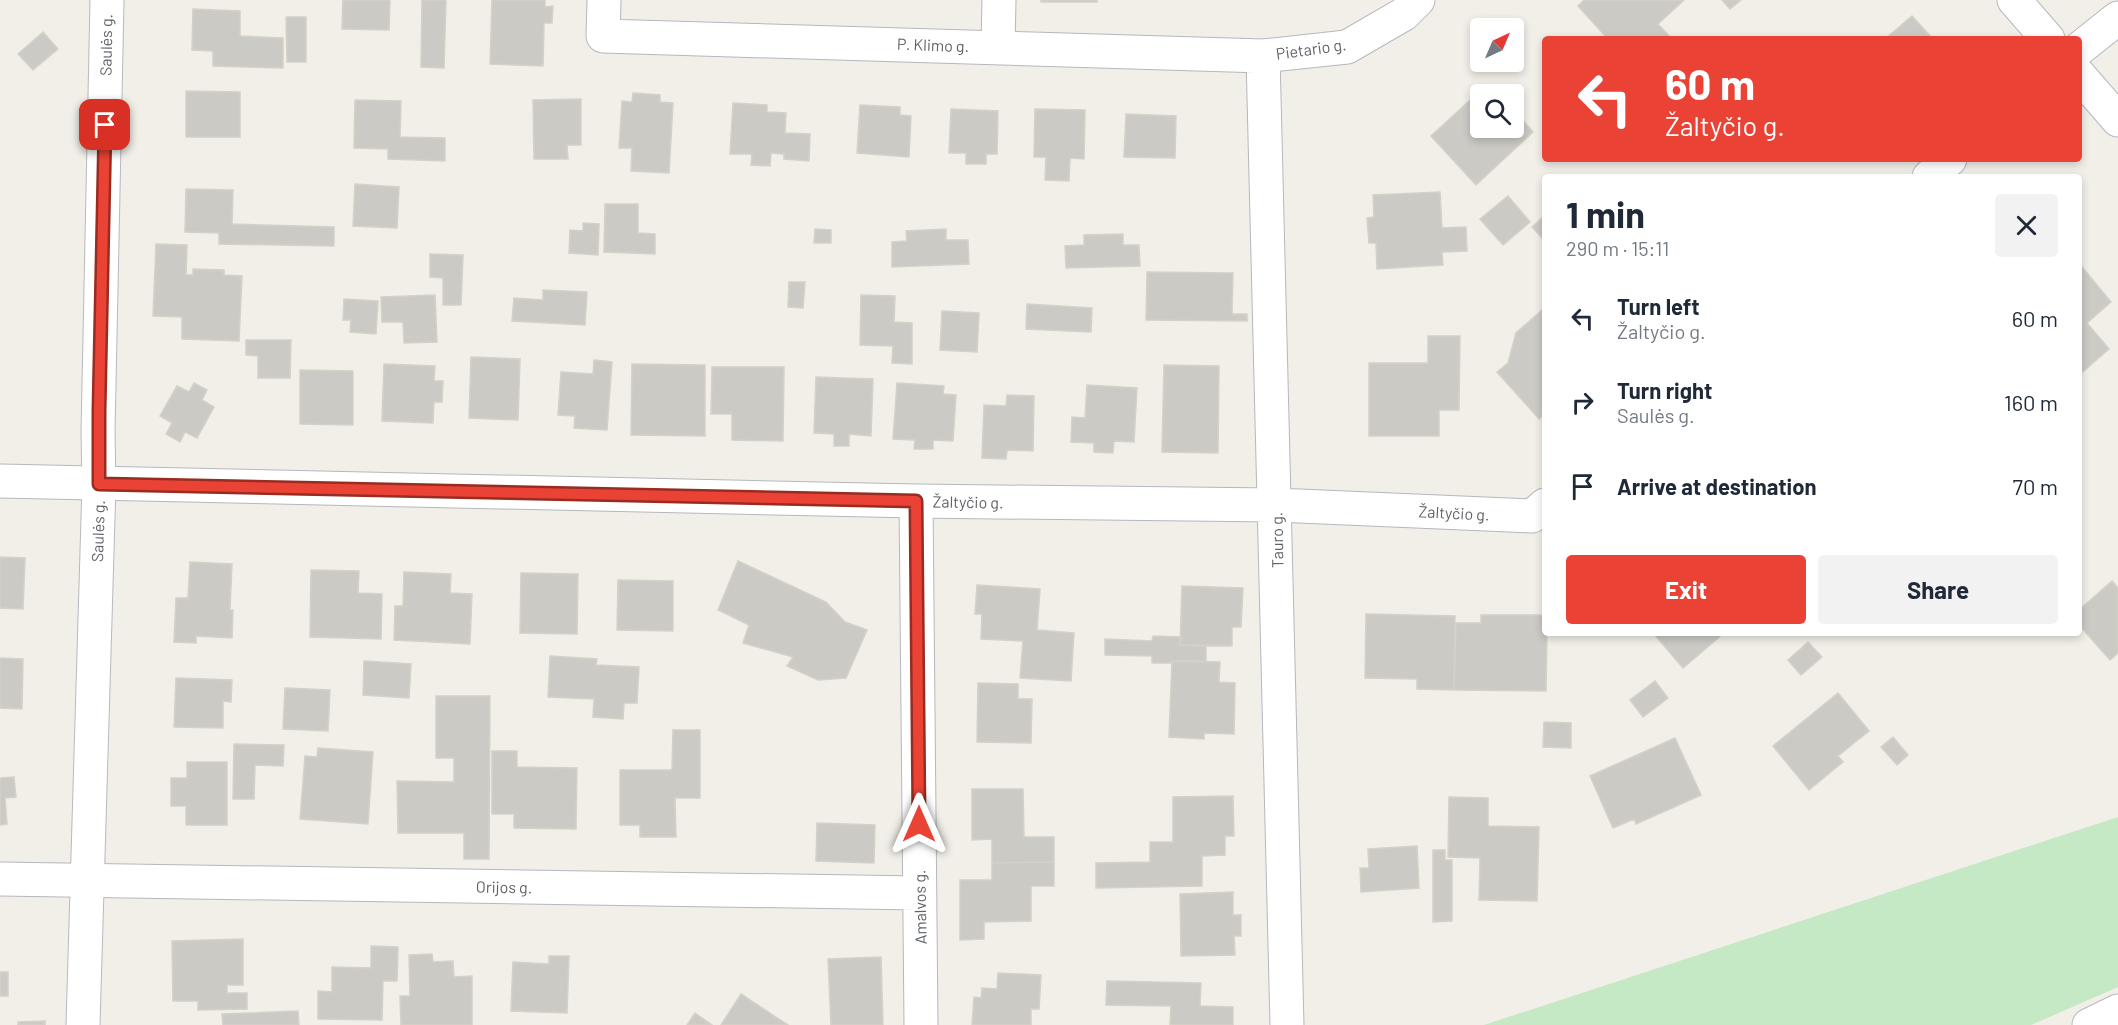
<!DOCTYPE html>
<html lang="en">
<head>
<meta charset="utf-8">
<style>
	body { margin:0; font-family:Barlow,sans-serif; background:#f2f2f3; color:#1f2937; height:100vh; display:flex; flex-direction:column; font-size:22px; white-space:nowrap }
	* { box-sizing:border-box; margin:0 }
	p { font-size:20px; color:#747a83 }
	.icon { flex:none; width:33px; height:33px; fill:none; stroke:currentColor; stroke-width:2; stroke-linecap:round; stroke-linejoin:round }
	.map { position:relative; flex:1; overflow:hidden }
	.details { position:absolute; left:1542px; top:174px; width:540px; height:462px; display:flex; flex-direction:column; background:#fff; border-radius:6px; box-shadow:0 3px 9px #0003 }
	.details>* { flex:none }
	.top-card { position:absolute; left:1542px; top:36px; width:540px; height:126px; border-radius:6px; box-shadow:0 3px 9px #0003; background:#ea4335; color:#fff; overflow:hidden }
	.needle { width:39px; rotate:44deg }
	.tools { position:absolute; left:1470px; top:18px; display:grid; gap:12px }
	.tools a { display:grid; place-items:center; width:54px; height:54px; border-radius:6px; background:#fff; box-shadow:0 3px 9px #0003; font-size:30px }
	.pin { position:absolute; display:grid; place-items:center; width:51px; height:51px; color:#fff; margin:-26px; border-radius:12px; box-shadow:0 3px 9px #0006 }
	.me { position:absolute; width:66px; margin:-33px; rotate:0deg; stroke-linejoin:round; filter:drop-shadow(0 0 4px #0008) }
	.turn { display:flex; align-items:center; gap:21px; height:126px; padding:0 24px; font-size:27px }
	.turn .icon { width:78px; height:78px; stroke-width:2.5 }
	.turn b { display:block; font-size:42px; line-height:51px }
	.round { display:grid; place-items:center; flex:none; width:63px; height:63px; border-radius:6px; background:#f2f2f3 }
	.headline { display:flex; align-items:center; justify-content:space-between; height:102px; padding:0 24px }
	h1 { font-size:36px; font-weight:700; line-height:45px }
	.button { display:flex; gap:12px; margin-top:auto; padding:12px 24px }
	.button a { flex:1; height:69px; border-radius:6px; background:#ea4335; color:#fff; font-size:24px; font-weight:700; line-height:69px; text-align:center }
	.button a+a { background:#f2f2f3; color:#1f2937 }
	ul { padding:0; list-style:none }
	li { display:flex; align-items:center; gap:18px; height:84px; padding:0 24px }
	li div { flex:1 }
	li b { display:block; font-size:22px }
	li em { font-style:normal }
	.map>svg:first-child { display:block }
	.green { fill:#c5e8c5 }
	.building { fill:#cccac5; stroke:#d6d1c6; stroke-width:1.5 }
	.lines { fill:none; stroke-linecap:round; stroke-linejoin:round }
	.minor-casing { stroke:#b5b8bc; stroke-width:35 }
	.secondary-casing { stroke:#b6babf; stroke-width:35 }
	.minor { stroke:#fff; stroke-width:33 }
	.secondary { stroke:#fff; stroke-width:33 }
	.route-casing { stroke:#982c22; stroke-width:15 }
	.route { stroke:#ea4335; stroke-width:10 }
	.labels { text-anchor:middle; stroke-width:5; stroke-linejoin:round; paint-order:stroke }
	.street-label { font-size:16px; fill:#5f6368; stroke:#fff }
</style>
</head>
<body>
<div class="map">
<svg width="2118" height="1025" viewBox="0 0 2118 1025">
	<rect width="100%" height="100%" fill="#f1efe8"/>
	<path class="green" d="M2118,817V987L2031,1025H1484Z"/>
	<path class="building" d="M343,0H390L389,30L342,29Z
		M422,0H446L444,68L421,67Z
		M492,0H545V7L553,6L552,23H544L543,66L490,64Z
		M1041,0H1097V2H1041Z
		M1584,0H1684L1658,24L1672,39H1608L1578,6Z
		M1722,0H1741L1730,9Z
		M193,9L240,11V36L283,38V68L213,66V51L192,50Z
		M1912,16L1933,39H1885Z
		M286,17H306V62H287Z
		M43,32L58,49L33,70L18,54Z
		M186,91L240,92V137H186Z
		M633,93L660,95V102L673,103L669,173L631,171L632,148H619L622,101L632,102Z
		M581,99V145H567L568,159H534L533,100Z
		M355,100L401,101L400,137L445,138V161L388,159V149L354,148Z
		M1470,100L1479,109L1480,108V128H1514V110L1533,132L1476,185L1431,136Z
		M733,103L767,105V112L786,113L785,133L810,134L809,161L784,159V154L771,153L770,166L751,165L752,154H730Z
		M860,105L900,107V115L911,116L909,157L857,153Z
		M951,109L998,111L997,154H986V164H966V153H949Z
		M1035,109L1085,110L1084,159L1070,158L1069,181L1045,180L1046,157H1034Z
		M1126,114L1176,116L1175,158L1124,157Z
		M355,184L399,187L397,228L353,226Z
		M186,189L233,190L232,224L334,227V246L219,244V233L185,232Z
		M1440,192L1442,228L1466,227L1467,251L1442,252L1443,265L1377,269L1376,243H1369L1367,218L1374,217L1373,195Z
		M1508,196L1530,222L1503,245L1480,219Z
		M605,204H638V233L655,234V254L604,252Z
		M1545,215V241L1532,227Z
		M583,223L599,224L598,255L569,253L570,230L583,231Z
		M815,229L831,230V243H814Z
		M946,229V240H968L969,264L892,267V242L907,241L906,231Z
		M1123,234V245H1139L1140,266L1066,268L1065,246L1084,245V235Z
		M156,244L187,245L186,275H193V269L224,270V275L242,276L239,341L182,339V317L153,316Z
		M430,254L463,255L461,305H443V278L430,277Z
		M2082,267L2111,302L2087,323L2109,349L2079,375V270Z
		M1147,272L1233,273L1232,314H1247V321L1146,320Z
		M789,282H805L803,308L788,307Z
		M543,290L587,292L585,325L512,321L514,298L543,300Z
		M435,295L437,342L404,343L403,322H382L381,297Z
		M861,295L895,296L894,322L912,323V364L892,363L893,346L860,345Z
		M344,299L378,301L376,334L350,332L351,320H343Z
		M1027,304L1092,308L1091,332L1026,329Z
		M1543,309L1545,311V414L1539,419L1497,372L1508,363L1516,333Z
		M942,311L979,313L977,352L940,350Z
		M1428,336H1460L1459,410H1439V436H1369V363H1428Z
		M246,340H291L290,378H258V356L246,355Z
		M471,357L520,359L518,420L469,418Z
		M594,360L612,362L607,430L574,428L575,416L558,415L561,372L593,374Z
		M384,364L435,366L434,381H443L442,402H434L433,423L382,421Z
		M632,364L705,365V436L631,435Z
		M1164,365L1219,366L1218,453L1162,452Z
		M712,367H784L783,441L732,440V414H711Z
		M300,370L353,371V425L300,424Z
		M816,377L873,379L871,436L849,434V446H834V434L814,433Z
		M194,383L207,390L202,400L214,407L197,438L185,432L180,442L166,434L172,423L160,416L177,386L189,392Z
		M897,383L944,386L943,394L956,395L953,441L933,440V449H914L915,440L893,439Z
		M1087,385L1137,388L1134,442L1114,441L1113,453L1094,452V443L1071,442L1072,417L1085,418Z
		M1007,395L1034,396L1033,451L1007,450L1006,459L982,458L984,405L1006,406Z
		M0,557L25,558L23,609L0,608Z
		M738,561L826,602L845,622L867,630L846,678L818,680L787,666L793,657L743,643L749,625L718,610Z
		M190,562L232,564L230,610H233L232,638L196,636V643L174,642L176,598H188Z
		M311,570L359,571L358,593L382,594L381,639L310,637Z
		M404,572L451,574L450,593L472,594L470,644L394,640L395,606H403Z
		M521,573L578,574L577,634L520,633Z
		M618,580L673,581V631L617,630Z
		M2112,581L2118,588V653L2110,660L2079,625V610Z
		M977,585L1040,589L1037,630L1074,633L1071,681L1020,678L1023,641L981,639L982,614H975Z
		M1182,586L1243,588L1241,627H1232V646L1180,645Z
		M1366,614L1455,616L1454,690L1417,689V679L1365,678Z
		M1481,615H1545V633H1547L1546,691L1454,690L1456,623H1481Z
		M1653,633H1724L1683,668Z
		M1153,636L1181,637L1180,645L1206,646V661H1172V663H1152V656L1105,655V639L1152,641Z
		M1808,642L1822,657L1801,675L1788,660Z
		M550,656L597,659L596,665L639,667L637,703H624L623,719L593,717L594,699L548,697Z
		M0,658L23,659L22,709L0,708Z
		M364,661L411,664L409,698L363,695Z
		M1172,661L1220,662L1219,682L1235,683L1234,734L1204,733V739L1169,737Z
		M176,678L232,680L231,702L223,701V728L174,727Z
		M1655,681L1668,698L1643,717L1630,700Z
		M978,683L1018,684V699H1032L1031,743L977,742Z
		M285,688L330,690L328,731L283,729Z
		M1838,693L1869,731L1838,756L1843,762L1809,790L1773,746Z
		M436,696H490L489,859H464V833H398L397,781L454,782V758H436Z
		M1544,722L1571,723V748L1543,747Z
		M673,730H700V798H675L676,837H640V825H620V770H672Z
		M1893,737L1908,755L1897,765L1881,747Z
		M1675,738L1701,795L1636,824L1634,819L1613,828L1590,776Z
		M234,744L284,745L283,766L255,765L254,799H233Z
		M318,748L373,752L368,824L300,819L305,756L317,757Z
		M492,751H517V767L577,768L576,829L514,828V814H492Z
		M187,762H227V825H186V806H171V778H187Z
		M14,777L16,797L5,798L7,824L0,825V778Z
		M972,789H1023L1024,837H1054V862L992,863V839L972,840Z
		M1233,796L1234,836H1225V855L1202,856V886L1096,888V863L1150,862V842H1173V797Z
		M1449,797L1488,798V826L1539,827L1537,901L1479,900L1480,858L1448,857Z
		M817,823L875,825L874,863L816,861Z
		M1417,846L1419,888L1361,892L1360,868H1369L1368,849Z
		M1433,850H1445V860H1452V921L1433,922Z
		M1054,862V886H1031V921L984,922V939L960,940V880H992V863Z
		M1233,892V915H1241V936H1234L1235,955L1181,956L1180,894Z
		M243,939V985H227V993H247V1009L198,1010V1001H173L172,941Z
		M371,946L398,947L397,981H383L382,1020L318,1019V991L332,992V967L371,968Z
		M432,954L433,962L453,961L454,977L472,976V1025H401L400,996H410L409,955Z
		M549,956H569L567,1013L511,1011L513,962L549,964Z
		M881,957L883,1025H831L828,959Z
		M0,972H8V996H0Z
		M998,973L1041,975L1039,1009H1031V1025H972L974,997L981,998L982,988L997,989Z
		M1107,981L1201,983L1200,1006L1233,1007V1025H1170L1171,1006L1106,1005Z
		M741,994L788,1025H721Z
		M298,1011L299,1025H223L222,1014Z
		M695,1013L712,1025H687Z
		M45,1021V1025H18V1022Z"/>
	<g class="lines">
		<defs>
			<path id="minor" d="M604,0L603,36L1263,56L1347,47L1404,14L1418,0
				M2014,0L2048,39
				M998,47L999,0
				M2079,49L2118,18
				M1263,56L1287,1025
				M2079,75L2118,120
				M1929,177L1950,159
				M0,481L916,501L1276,505L1532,516L1545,505
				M916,501L921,1025
				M0,879L919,893"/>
			<path id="secondary" d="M83,1025L99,484L98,432L107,0
				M2089,1025L2118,1011"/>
		</defs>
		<use href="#minor" class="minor-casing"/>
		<use href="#secondary" class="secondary-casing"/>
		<use href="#minor" class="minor"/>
		<use href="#secondary" class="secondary"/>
	</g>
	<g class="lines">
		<defs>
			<path id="route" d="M105,125L99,411V484L916,501L919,824"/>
		</defs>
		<use href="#route" class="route-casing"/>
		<use href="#route" class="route"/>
	</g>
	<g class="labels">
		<g class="street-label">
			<text transform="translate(106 45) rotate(-89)" y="6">Saulės g.</text>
			<text transform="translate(933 45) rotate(2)" y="6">P. Klimo g.</text>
			<text transform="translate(1311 49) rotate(-8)" y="6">Pietario g.</text>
			<text transform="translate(968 502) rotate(1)" y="6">Žaltyčio g.</text>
			<text transform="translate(1454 513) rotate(3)" y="6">Žaltyčio g.</text>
			<text transform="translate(98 531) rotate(-88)" y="6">Saulės g.</text>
			<text transform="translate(1277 540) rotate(-91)" y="6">Tauro g.</text>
			<text transform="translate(504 887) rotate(1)" y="6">Orijos g.</text>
			<text transform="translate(920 907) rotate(-91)" y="6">Amalvos g.</text>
		</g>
	</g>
</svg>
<div class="tools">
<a><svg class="needle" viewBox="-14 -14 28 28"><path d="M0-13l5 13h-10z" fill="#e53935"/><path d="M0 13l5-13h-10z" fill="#747a83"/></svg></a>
<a><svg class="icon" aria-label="search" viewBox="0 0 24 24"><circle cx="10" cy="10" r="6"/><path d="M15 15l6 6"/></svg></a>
</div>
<div class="pin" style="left:105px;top:125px;background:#d93025"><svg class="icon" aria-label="arrive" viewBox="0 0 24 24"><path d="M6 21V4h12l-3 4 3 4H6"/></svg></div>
<svg class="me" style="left:919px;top:824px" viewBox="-20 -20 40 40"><path d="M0-17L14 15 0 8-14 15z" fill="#ea4335" stroke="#fff" stroke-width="4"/></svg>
<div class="top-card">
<div class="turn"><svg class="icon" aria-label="left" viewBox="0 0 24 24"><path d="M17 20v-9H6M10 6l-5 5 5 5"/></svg><div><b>60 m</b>Žaltyčio g.</div></div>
</div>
<section class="details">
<div class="headline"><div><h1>1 min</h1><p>290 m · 15:11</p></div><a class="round"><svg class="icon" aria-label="close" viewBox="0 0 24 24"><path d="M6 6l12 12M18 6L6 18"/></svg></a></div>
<ul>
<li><svg class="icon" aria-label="left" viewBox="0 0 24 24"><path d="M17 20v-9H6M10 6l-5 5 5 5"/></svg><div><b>Turn left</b><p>Žaltyčio g.</p></div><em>60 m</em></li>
<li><svg class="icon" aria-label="right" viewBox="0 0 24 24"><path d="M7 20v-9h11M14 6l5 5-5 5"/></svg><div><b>Turn right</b><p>Saulės g.</p></div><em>160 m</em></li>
<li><svg class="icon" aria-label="arrive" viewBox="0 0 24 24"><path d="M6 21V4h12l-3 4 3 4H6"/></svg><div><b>Arrive at destination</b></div><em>70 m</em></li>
</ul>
<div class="button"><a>Exit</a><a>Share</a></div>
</section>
</div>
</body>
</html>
